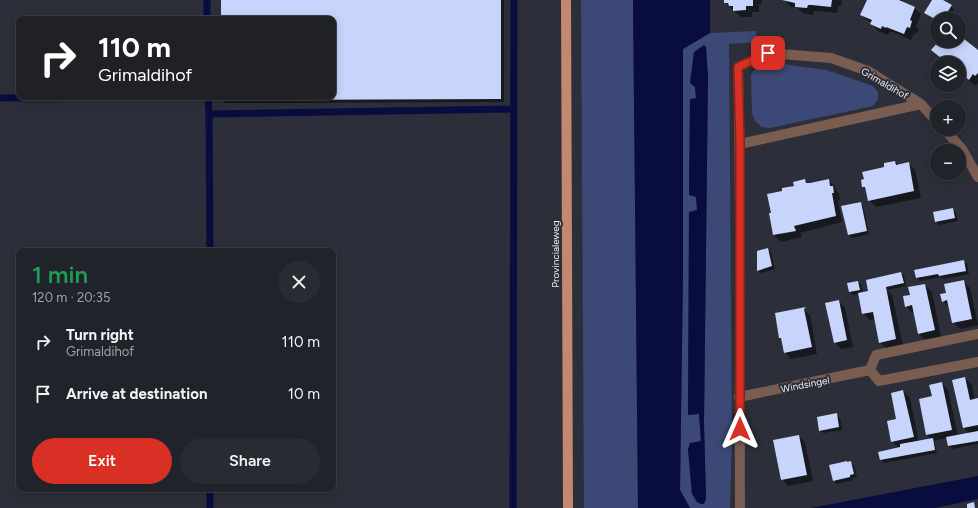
<!DOCTYPE html>
<html lang="en">
<head>
<meta charset="utf-8">
<style>
	body { margin:0; font-family:Figtree,sans-serif; background:#292b33; color:#f1f3f6; height:100vh; display:flex; flex-direction:column; font-size:15px; white-space:nowrap }
	* { box-sizing:border-box; margin:0 }
	p { font-size:13px; color:#a2a4a9 }
	.icon { flex:none; width:22px; height:22px; fill:none; stroke:currentColor; stroke-width:2; stroke-linecap:round; stroke-linejoin:round }
	.map { position:relative; flex:1; overflow:hidden }
	.side { position:absolute; left:16px; top:248px; width:320px; height:244px; display:flex; flex-direction:column; background:#21232b; border-radius:8px; box-shadow:0 2px 10px #0003,0 0 0 1px #3e4047 }
	.side>* { flex:none }
	.banner { position:absolute; left:16px; top:16px; width:320px; height:84px; border-radius:8px; box-shadow:0 2px 10px #0003,0 0 0 1px #3e4047; background:#202124; color:#fff; overflow:hidden }
	.fabs { position:absolute; left:930px; top:12px; display:grid; gap:8px }
	.fabs a { display:grid; place-items:center; width:36px; height:36px; border-radius:50%; background:#21232b; box-shadow:0 2px 10px #0003,0 0 0 1px #3e4047; font-size:20px }
	.pin { position:absolute; display:grid; place-items:center; width:34px; height:34px; color:#fff; margin:-17px; border-radius:8px; box-shadow:0 2px 6px #0006 }
	.me { position:absolute; width:44px; margin:-22px; rotate:0deg; stroke-linejoin:round; filter:drop-shadow(0 0 3px #0008) }
	.turn { display:flex; align-items:center; gap:14px; height:84px; padding:0 16px; font-size:18px }
	.turn .icon { width:52px; height:52px; stroke-width:2.5 }
	.turn b { display:block; font-size:28px; line-height:34px }
	.round { display:grid; place-items:center; flex:none; width:42px; height:42px; border-radius:21px; background:#292b33 }
	.head { display:flex; align-items:center; justify-content:space-between; height:68px; padding:0 16px }
	h1 { font-size:24px; font-weight:600; line-height:30px; color:#1e9e55 }
	.action { display:flex; gap:8px; margin-top:auto; padding:8px 16px }
	.action a { flex:1; height:46px; border-radius:24px; background:#d93025; color:#fff; font-size:16px; font-weight:600; line-height:46px; text-align:center }
	.action a+a { background:#292b33; color:#f1f3f6 }
	ul { padding:0; list-style:none }
	li { display:flex; align-items:center; gap:12px; height:52px; padding:0 16px }
	li div { flex:1 }
	li b { display:block; font-size:15px }
	li em { font-style:normal }
	.map>svg:first-child { display:block }
	.green { fill:#3c4976; fill-rule:evenodd }
	.water { fill:#080c3f }
	.shadow { fill:#0007 }
	.lines { fill:none; stroke-linecap:round; stroke-linejoin:round }
	.stream { stroke:#080c3f; stroke-width:7 }
	.building { fill:#c7d4fc }
	.minor { stroke:#7a5d51; stroke-width:10 }
	.major { stroke:#c38870; stroke-width:10 }
	.route-casing { stroke:#8d1f18; stroke-width:10 }
	.route { stroke:#d93025; stroke-width:7 }
	.labels { text-anchor:middle; stroke-width:4; stroke-linejoin:round; paint-order:stroke }
	.street-label { font-size:10px; fill:#e8eaf0; stroke:#2c2f39 }
</style>
</head>
<body>
<div class="map">
<svg width="978" height="508" viewBox="0 0 978 508">
	<rect width="100%" height="100%" fill="#2c2f39"/>
	<path class="green" d="M581,0H633L638,508H584Z
		M756,31V42L729,44L732,438L730,508H690L680,490L683,272V49L710,33ZM694,52L708,76L704,423L706,499L692,494L688,449L701,441L699,414H688L689,212L697,211L696,197L689,195L690,99H696L695,87L690,82Z
		M768,62L826,70L873,86L878,92V99L873,106L770,128L762,127L755,121L752,113L751,75L756,67Z"/>
	<path class="water" d="M633,0H710V33L683,49V272L680,490L690,508H638Z
		M704,45L706,47L708,76L704,423L706,499L704,504H701L697,502L692,494L688,449L690,443L701,441L699,414L688,415L689,212L697,210L696,197L689,195L690,99L696,98L695,87L690,83L694,52Z
		M978,476V499L935,508H811Z"/>
	<path class="shadow" d="M222,0H504V102L225,103L222,100V97H333V19H222Z
		M725,0H762V4H759V12H752V17H741L725,2Z
		M784,0H841L842,1L841,6H838L837,13L819,11H814L813,15L803,13L798,8L791,7Z
		M868,0H903L902,2L915,8L921,14L916,26L919,29L916,34L914,33L911,40L893,32H889L888,35L878,31L871,23L861,15Z
		M933,0H942L954,9L948,19H937V21L925,12Z
		M959,36L978,51V83L976,86L959,73V63H942V59L933,50L940,41H959Z
		M895,162L899,165L908,163L915,170L921,198L876,207L869,200L867,190L863,187L885,167Z
		M805,180L808,183L828,180L835,187L836,190L839,194L840,199L838,200L842,222L800,233L802,237L781,242L774,235L770,214L772,213L784,192Z
		M860,203L863,206L869,234L852,238L848,235Z
		M953,209L956,213L958,221L939,225L936,222Z
		M768,249L771,252L775,269L761,273L758,270Z
		M964,261L967,264L969,274L943,279L941,277L920,281L917,278L915,270Z
		M901,273L904,276L906,286L887,290L892,295L903,346L887,349L880,342L875,319L870,320L863,313L859,294L853,295L850,292L858,282L861,285L863,293L870,292Z
		M963,281L970,288L978,325L960,329L953,322L950,308L943,301L947,294Z
		M925,285L932,292L941,337L925,340L919,334L914,312L912,313L906,306L911,295Z
		M839,301L845,308L853,347L841,349L835,342Z
		M803,309L810,315L817,354L791,359L785,352L782,339L780,338Z
		M965,378L972,385L975,400L978,399V444L952,449L949,446L947,438L934,441L937,453L884,463L881,460L899,448L892,441L903,391L910,398L919,442L932,440L927,435L933,397L942,383L948,390L958,436L970,434L964,428Z
		M836,415L840,418L842,430L823,433L820,430Z
		M799,436L805,443L813,481L788,486L782,479Z
		M851,462L854,466L857,477L852,478L853,480L837,484L834,481L848,463Z"/>
	<g class="lines">
		<path class="stream" d="M207,0V19
			M208,97L209,114L210,251
			M0,98L130,97
			M209,114L514,109
			M210,489V508
			M513,508L514,0"/>
	</g>
	<path class="building" d="M221,0H501V99L221,100V97H333V19H221Z
		M724,0H753V6H746V10L733,11V6H729L728,3H724Z
		M782,0H832L831,7L812,5H808L807,8L795,7V3Z
		M867,0H899L915,7L910,20L912,21L910,28L907,27L904,34L886,27V28L882,26L881,29L870,24L872,20L860,15Z
		M932,0H943L952,5L943,19H937V20L924,13Z
		M959,35L978,50V73L975,76L973,74L969,80L959,72V63H941L939,61L941,58L931,50L939,41H959Z
		M895,161L896,165L909,162L914,191L868,201L865,187H862L861,180L864,179L862,172L880,168L884,167V163Z
		M805,179L806,183H810L829,179L830,186H833L834,193H832L836,216L794,226L796,231L773,235L769,213H771L767,194L782,191V188L794,186L793,182Z
		M861,202L867,231L848,235L841,206Z
		M953,208L955,218L935,222L933,212Z
		M768,248L772,266L757,271V251Z
		M964,260L966,271L939,276L938,274L916,278L914,270Z
		M901,272L904,283L886,287L896,339L879,343L873,312L862,314L858,293L868,291L866,280Z
		M964,280L972,319L952,323L947,300L942,302L940,294L946,293L944,284Z
		M858,281L860,290L849,292L847,283Z
		M925,284L935,330L918,334L912,305L905,307L903,296L910,295L908,287Z
		M839,300L847,340L834,343L825,303Z
		M806,307L804,309L812,347L784,353L781,338H779L775,313Z
		M965,377L970,400L978,398V425L963,428L952,380Z
		M942,382L952,430L926,435L919,399L932,396L929,385Z
		M903,390L914,437L891,442L887,421L896,419L891,393Z
		M837,413L839,427L819,431L817,417Z
		M978,431V441L948,446L946,437Z
		M799,435L807,475L781,480L773,440Z
		M933,438L935,450L880,460L878,452L900,447V444Z
		M847,461V462L851,461L854,474L850,475V477L833,481L829,465Z
		M974,502L975,508H967V504Z"/>
	<g class="lines">
		<path class="minor" d="M944,129L962,149L978,177
			M740,144L921,104
			M978,334L876,355L870,370L879,381L978,362
			M739,397L870,370
			M740,508C739,361 742,214 738,67L768,53L831,58L868,71L921,104L937,122"/>
		<path class="major" d="M566,0L568,508"/>
	</g>
	<g class="lines">
		<defs>
			<path id="route" d="M740,429V144L738,67L768,53"/>
		</defs>
		<use href="#route" class="route-casing"/>
		<use href="#route" class="route"/>
	</g>
	<g class="labels">
		<g class="street-label">
			<text transform="translate(885 83) rotate(30)" y="4">Grimaldihof</text>
			<text transform="translate(555 254) rotate(-90)" y="4">Provincialeweg</text>
			<text transform="translate(805 384) rotate(-11)" y="4">Windsingel</text>
		</g>
	</g>
</svg>
<div class="fabs">
<a><svg class="icon" aria-label="search" viewBox="0 0 24 24"><circle cx="10" cy="10" r="6"/><path d="M15 15l6 6"/></svg></a>
<a><svg class="icon" aria-label="layers" viewBox="0 0 24 24"><path d="M12 4l9 5-9 5-9-5zM3 14l9 5 9-5"/></svg></a>
<a>+</a>
<a>−</a>
</div>
<div class="pin" style="left:768px;top:53px;background:#d93025"><svg class="icon" aria-label="arrive" viewBox="0 0 24 24"><path d="M6 21V4h12l-3 4 3 4H6"/></svg></div>
<svg class="me" style="left:740px;top:429px" viewBox="-20 -20 40 40"><path d="M0-17L14 15 0 8-14 15z" fill="#d93025" stroke="#fff" stroke-width="4"/></svg>
<div class="banner">
<div class="turn"><svg class="icon" aria-label="right" viewBox="0 0 24 24"><path d="M7 20v-9h11M14 6l5 5-5 5"/></svg><div><b>110 m</b>Grimaldihof</div></div>
</div>
<section class="side">
<div class="head"><div><h1>1 min</h1><p>120 m · 20:35</p></div><a class="round"><svg class="icon" aria-label="close" viewBox="0 0 24 24"><path d="M6 6l12 12M18 6L6 18"/></svg></a></div>
<ul>
<li><svg class="icon" aria-label="right" viewBox="0 0 24 24"><path d="M7 20v-9h11M14 6l5 5-5 5"/></svg><div><b>Turn right</b><p>Grimaldihof</p></div><em>110 m</em></li>
<li><svg class="icon" aria-label="arrive" viewBox="0 0 24 24"><path d="M6 21V4h12l-3 4 3 4H6"/></svg><div><b>Arrive at destination</b></div><em>10 m</em></li>
</ul>
<div class="action"><a>Exit</a><a>Share</a></div>
</section>
</div>
</body>
</html>
